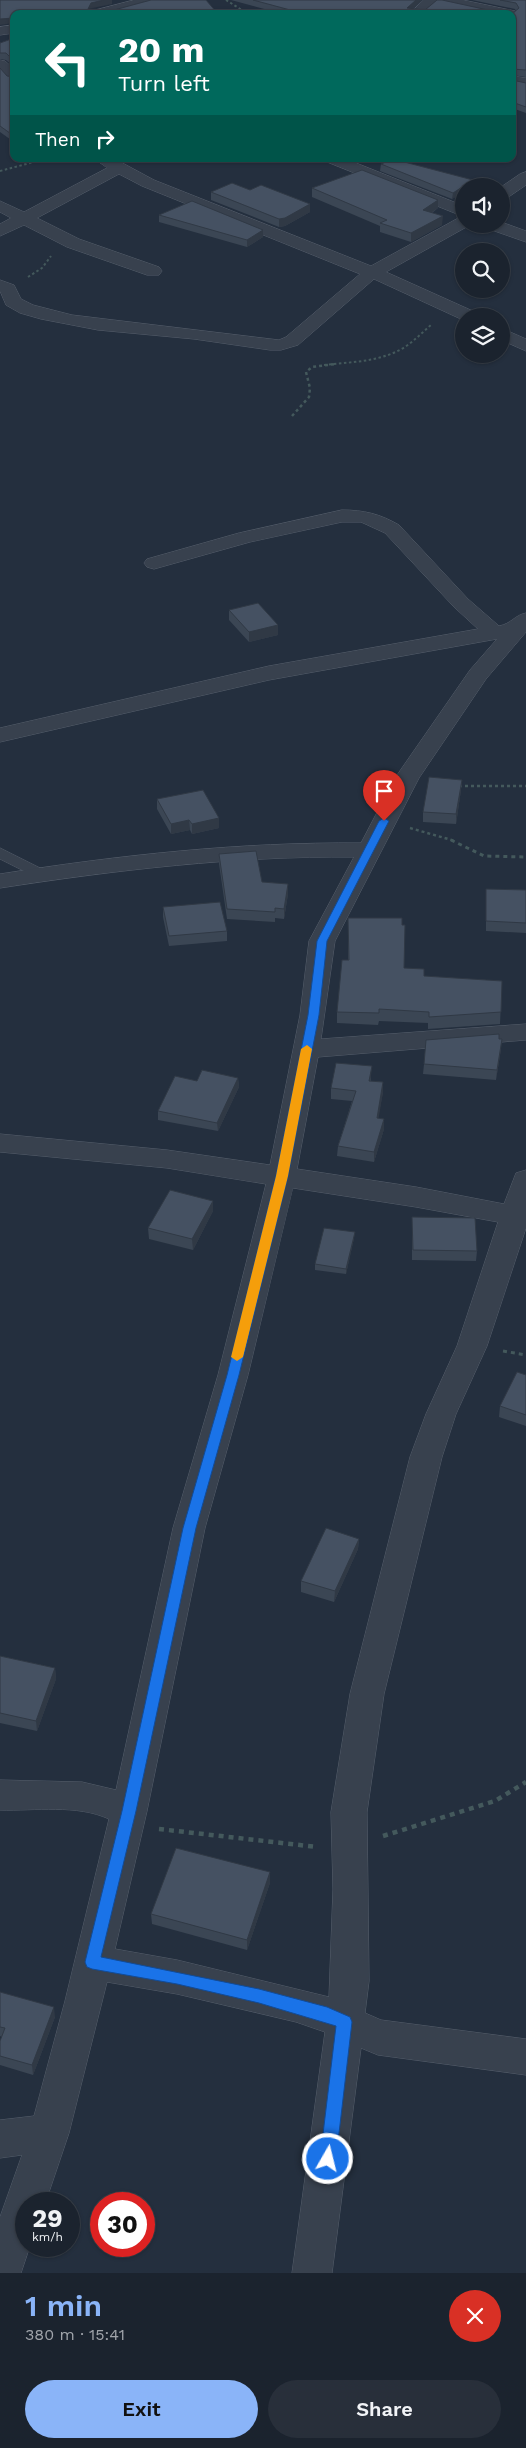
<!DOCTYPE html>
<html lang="en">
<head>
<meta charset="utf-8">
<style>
	body { margin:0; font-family:"Work Sans",sans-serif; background:#282f3a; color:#f1f3f6; height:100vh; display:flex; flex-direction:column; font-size:19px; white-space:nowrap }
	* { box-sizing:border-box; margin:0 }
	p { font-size:16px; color:#a0a4aa }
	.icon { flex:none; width:28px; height:28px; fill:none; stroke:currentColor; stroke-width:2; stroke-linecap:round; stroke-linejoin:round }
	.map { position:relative; height:2273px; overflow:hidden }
	.drawer { display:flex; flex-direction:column; background:#1b232e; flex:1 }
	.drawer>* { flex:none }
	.hud { position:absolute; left:10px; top:10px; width:506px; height:152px; border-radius:10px; box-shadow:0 1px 4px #0004,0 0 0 1px #39404a; background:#00695c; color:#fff; overflow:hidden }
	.controls { position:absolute; left:455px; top:178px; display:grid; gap:10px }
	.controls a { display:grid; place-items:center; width:55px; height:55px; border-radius:50%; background:#1b232e; box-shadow:0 1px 4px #0004,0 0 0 1px #39404a; font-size:25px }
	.speed { position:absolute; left:15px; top:2192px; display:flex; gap:10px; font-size:25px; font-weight:700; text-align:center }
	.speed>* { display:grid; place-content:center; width:65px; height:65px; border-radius:50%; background:#1b232e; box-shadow:0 1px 4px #0004,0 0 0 1px #39404a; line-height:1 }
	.speed small { font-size:12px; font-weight:400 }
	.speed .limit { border:8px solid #d22; background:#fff; color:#111 }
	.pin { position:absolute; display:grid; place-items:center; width:42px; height:42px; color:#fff; margin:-51px -21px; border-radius:50% 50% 50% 0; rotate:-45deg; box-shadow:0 0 5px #0007 }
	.pin .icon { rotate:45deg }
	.me { position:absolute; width:55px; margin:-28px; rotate:8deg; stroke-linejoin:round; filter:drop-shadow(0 0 4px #0008) }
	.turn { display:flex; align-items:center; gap:18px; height:105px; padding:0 25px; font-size:22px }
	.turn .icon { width:65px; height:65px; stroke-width:2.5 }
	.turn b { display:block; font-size:35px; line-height:42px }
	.then { display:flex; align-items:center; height:48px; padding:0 25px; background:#0003; gap:10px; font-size:19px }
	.round { display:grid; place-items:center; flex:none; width:52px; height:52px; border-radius:26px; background:#282f3a }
	.overview { display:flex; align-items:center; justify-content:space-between; height:85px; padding:0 25px }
	h1 { font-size:30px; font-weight:600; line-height:38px; color:#8ab4f8 }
	.cta { display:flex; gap:10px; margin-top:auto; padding:10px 25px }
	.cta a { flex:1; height:58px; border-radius:30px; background:#8ab4f8; color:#111; font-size:20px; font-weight:600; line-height:58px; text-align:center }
	.cta a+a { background:#282f3a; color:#f1f3f6 }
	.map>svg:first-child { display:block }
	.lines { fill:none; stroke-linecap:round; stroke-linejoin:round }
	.lane-casing { stroke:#565f6c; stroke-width:1 }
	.street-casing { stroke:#565f6c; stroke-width:1 }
	.path-far3 { stroke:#44595c; stroke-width:2; stroke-dasharray:2.5 2.5; stroke-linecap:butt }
	.path-far2 { stroke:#44595c; stroke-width:2.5; stroke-dasharray:3 3; stroke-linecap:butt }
	.path-far1 { stroke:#44595c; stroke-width:3; stroke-dasharray:4 4; stroke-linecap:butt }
	.path { stroke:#44595c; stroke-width:4.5; stroke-dasharray:5 5; stroke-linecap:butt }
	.lane { fill:#38414e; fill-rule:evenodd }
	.street { fill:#38414e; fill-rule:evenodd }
	.wall { fill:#3b4654 }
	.shaded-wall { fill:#303945 }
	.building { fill:#455162; stroke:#303945 }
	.route { fill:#1a73e8; stroke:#114b97 }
	.slow { fill:#f59e0b }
</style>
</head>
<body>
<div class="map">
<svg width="526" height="2273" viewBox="0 0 526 2273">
	<rect width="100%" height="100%" fill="#242f3e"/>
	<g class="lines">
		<defs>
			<path id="lane" d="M0,848L46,871L49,874L41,879L36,877L0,859Z"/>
			<path id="street" d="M134,0H157L155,3L114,14H90L92,11Z
				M424,0H463L515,11L517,14L512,18V14H488L437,3L425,14H409Z
				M14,25V33L0,35V27Z
				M0,60L5,61L14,69V82L9,81L0,72Z
				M512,76L526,78V88L512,85Z
				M95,159H115L154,180L371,266L462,216L327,162L325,159H346L464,206V224L470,225L386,272L475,312L478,316H464L463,320L374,279L298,345L281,350H270L194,339L98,330L41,319L20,313L6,305L0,291V280L14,285L21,299L33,305L72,315L279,340L286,337L360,274L142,186L119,174L37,218L79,239L159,267L162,271L159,275H147L67,247L24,225L0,236V224L11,218L0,212V201L24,212L107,168Z
				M526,172V185L507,198L501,200V187L520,174Z
				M501,222L526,231V242L486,228L484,224H501Z
				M501,328L526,339V351L501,340Z
				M342,510C364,510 380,514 399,525L468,599L499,626C511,624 515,615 526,613V632L486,679L419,778L335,941L321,1039L526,1024V1040L318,1057L297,1169L416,1187L504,1204L516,1173L526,1170V1228L487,1346L456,1414L442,1457L384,1694L367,1812L369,1981L365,2013L381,2020L526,2039V2075L378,2055L361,2048L332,2273H292L325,2032L296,2022L177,1994L107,1982L69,2133L45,2204H26V2246H30L21,2273H0V2217L22,2155L0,2158V2120L34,2116L65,2001L109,1819C77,1804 35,1811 0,1810V1780L82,1782L116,1790L173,1528L218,1375L266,1184L167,1168L0,1152V1134L167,1150L270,1165L300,1015L309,941L354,857C235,856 117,870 0,888V874C120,855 240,842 361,843L395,778L470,670L497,639L269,680L0,742V728L269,666L478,629L454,607L385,533L361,522H342L250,542L154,569L147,567L144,563L147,559L239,533ZM293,1188L416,1207L498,1222L457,1346L426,1414L410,1457L350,1694L331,1812L333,1889L329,1997L177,1960L115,1949L147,1811L205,1528L248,1375Z"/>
		</defs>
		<use href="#lane" class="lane-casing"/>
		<use href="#street" class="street-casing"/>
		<path class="path-far3" d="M226,0L248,14
			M0,171L45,159
			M28,277L42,268L51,256
			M324,365C351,362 381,362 405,347C415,340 423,332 432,324"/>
		<path class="path-far2" d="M292,416L309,397L310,388L306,372L312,367L335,364
			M459,786H526
			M410,828L455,841"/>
		<path class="path-far1" d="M451,840L484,856L526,857
			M503,1351L526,1355"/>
		<path class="path" d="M159,1829L317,1847
			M383,1836L495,1801L526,1782"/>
		<use href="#lane" class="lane"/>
		<use href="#street" class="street"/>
	</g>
	<path class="wall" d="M231,0H422L413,9L425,10H488L512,14H283Z
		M472,0H526V77L512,75V14L516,11L515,9Z
		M14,38V67L6,60L0,59V43Z
		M0,68L7,76L14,77V142L0,132Z
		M512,80L526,83V113L512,108Z
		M381,164L472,186L452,199L380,171Z
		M312,188L438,208L432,213L442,225L411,242L380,232V226L312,197Z
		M250,190L310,204V212L285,226L279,227L211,200V192Z
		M159,215L263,237L247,247L159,222Z
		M229,610L278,625V635L249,642L229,620Z
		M461,790L456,824L423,822V812Z
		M157,799L219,818V828L192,834L190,830L171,834L157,809Z
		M219,854L262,882L288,884V894L284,919L275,918V922L227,919L219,864Z
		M486,889L526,890V933L486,931Z
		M163,907L227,931V941L169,946L163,917Z
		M348,918L404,968L424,976L502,981L500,1024L428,1029V1023L379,1021L378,1025L337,1023V1012L348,960Z
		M499,1039L501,1049L496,1080L423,1074L424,1064Z
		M371,1076V1081L383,1082V1092L378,1118L384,1119V1129L374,1162L337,1156L338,1146L352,1101L331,1099V1088Z
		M238,1078L239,1087L218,1131L158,1120V1111L197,1081Z
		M213,1201V1211L193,1250L149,1239L148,1228Z
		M412,1217L477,1251L476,1261L412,1260Z
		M354,1238L346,1274L315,1270V1264Z
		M526,1375V1426L499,1417L500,1406Z
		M359,1539L358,1549L334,1602L301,1592V1581Z
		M0,1656L55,1668L56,1679L37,1731L0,1723Z
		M270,1872V1883L247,1950L152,1924L151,1914Z
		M0,1992L55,2017L33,2075L0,2065V2041L2,2037L0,2036Z"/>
	<path class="shaded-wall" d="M104,0H112V4L88,9L91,3Z
		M416,0H422L407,14V8Z
		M13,17L14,23L0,25V19Z
		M473,180L472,186H464V192L452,199L453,193Z
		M438,200V208L423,218V210Z
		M310,204V212L285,226L279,227V219Z
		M443,216L442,225L411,242V233Z
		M263,230V237L247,247V240Z
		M278,625V635L249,642V632Z
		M462,780L461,790L456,824V814Z
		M219,818V828L192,834V824Z
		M189,820L190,830L171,834V824Z
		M288,884V894L284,919V909Z
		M502,1039L501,1049L496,1080L497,1070Z
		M372,1066L371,1076L369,1091V1081Z
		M238,1078L239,1087L218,1131L217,1123Z
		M383,1082V1092L377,1128V1118Z
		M384,1119V1129L374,1162V1152Z
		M213,1201V1211L193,1250L192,1239Z
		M355,1232L354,1238L346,1274V1269Z
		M359,1539L358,1549L334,1602L335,1591Z
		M55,1668L56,1679L37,1731L36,1721Z
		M270,1872V1883L247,1950V1940Z
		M54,2007L55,2017L33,2075L32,2065Z"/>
	<path class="building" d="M0,0H104L91,3L88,9L114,10L151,0H206L218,14H14V18L0,19Z
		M253,0H416L407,8L425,10L437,0H442L488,10H510L512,14H305Z
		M500,0H526V70L512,69V14L519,8L516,3Z
		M14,38V61L6,53H0V43Z
		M0,68L7,76L14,77V136L0,126Z
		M512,80L526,83V107L512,102Z
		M393,159L473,180L453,193L381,164Z
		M362,170L438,200L423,210L443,216L411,233L380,223L387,220L312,188Z
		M232,183L250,190L261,185L310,204L285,218L279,219L211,192Z
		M192,201L263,230L247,240L159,215Z
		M258,603L278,625L249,632L229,610Z
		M429,777L462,780L456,814L423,812Z
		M203,790L219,818L192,824L189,820L171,824L157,799Z
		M256,851L262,882L288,884L284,909L275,908V912L227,909L219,854Z
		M486,889L526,890V923L486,921Z
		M220,902L227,931L169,936L163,907Z
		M348,918H402V925H405L404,968L424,969V976L502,981L501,1012L429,1017V1012L379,1009V1013L337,1012L342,960H349Z
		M499,1034V1039H502L497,1070L424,1064L426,1040Z
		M336,1063L372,1066L369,1081L383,1082L377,1118L384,1119L374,1152L338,1146L356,1091L331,1088Z
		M202,1070L238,1078L217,1123L158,1111L175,1076L197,1081Z
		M170,1190L213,1201L192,1239L148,1228Z
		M412,1217L475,1218L477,1251L413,1250Z
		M324,1228L355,1232L346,1269L315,1264Z
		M517,1372L526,1375V1415L500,1406Z
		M326,1528L359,1539L335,1591L301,1581Z
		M0,1656L55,1668L36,1721L0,1713Z
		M176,1848L270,1872L247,1940L151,1914Z
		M0,1992L54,2007L32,2065L0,2056V2041L5,2028L0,2027Z"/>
	<path class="route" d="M384,818L389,821L327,941L319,1015L288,1176L239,1375L196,1528L136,1811L101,1957L259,1989L327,2007L350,2017L352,2022L336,2159L334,2164L328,2167L322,2164L320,2159L336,2026L259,2003L177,1984L92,1969L87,1967L85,1962L122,1811L183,1528L227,1375L276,1176L308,1015L317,941L379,821Z"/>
	<path class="slow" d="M307,1045L312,1049L288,1176L243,1357L237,1361L231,1357L276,1176L301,1049Z"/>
</svg>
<div class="controls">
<a><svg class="icon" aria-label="sound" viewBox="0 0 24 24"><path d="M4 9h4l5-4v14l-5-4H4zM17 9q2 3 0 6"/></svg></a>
<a><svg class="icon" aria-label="search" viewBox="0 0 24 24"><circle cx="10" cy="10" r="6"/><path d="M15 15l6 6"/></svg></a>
<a><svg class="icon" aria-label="layers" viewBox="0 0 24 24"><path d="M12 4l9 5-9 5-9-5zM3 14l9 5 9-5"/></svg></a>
</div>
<div class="speed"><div>29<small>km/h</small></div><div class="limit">30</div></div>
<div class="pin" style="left:384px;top:821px;background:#d93025"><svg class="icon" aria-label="arrive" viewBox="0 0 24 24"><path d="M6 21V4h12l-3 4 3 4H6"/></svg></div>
<svg class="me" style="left:328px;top:2159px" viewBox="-20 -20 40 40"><circle r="17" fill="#1a73e8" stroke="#fff" stroke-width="3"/><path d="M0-11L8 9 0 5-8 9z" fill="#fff"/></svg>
<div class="hud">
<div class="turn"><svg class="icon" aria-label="left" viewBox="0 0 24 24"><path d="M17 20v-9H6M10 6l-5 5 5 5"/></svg><div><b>20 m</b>Turn left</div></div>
<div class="then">Then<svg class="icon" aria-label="right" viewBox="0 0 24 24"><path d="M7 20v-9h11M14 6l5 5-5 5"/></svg></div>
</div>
</div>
<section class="drawer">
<div class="overview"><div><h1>1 min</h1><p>380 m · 15:41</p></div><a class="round" style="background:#d93025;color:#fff"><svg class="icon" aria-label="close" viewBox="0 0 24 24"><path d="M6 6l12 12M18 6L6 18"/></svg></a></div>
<div class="cta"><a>Exit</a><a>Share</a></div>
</section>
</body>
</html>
